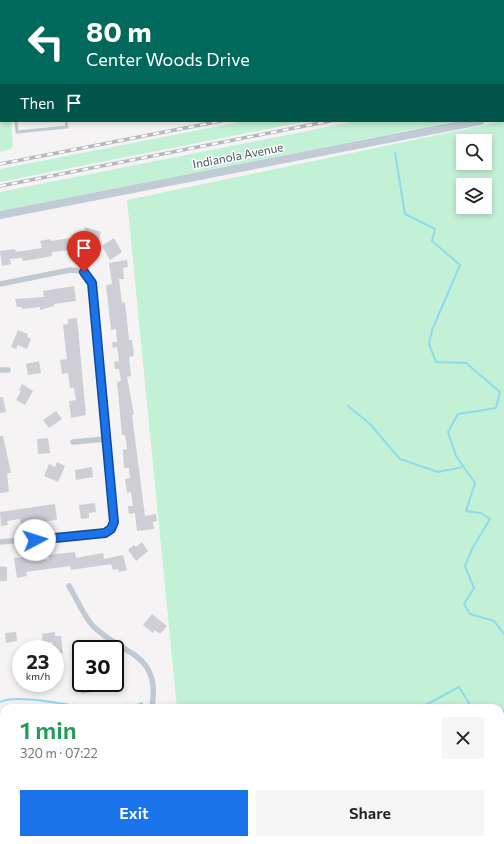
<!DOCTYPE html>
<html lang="en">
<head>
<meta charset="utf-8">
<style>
	body { margin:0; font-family:Commissioner,sans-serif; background:#f6f6f6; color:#222; height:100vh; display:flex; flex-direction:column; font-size:15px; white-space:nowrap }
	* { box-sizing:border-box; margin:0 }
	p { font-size:13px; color:#767676 }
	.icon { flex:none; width:22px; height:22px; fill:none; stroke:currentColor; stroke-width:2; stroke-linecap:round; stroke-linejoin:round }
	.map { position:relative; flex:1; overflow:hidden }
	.side { position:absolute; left:0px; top:704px; width:504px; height:140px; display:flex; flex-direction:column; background:#fff; border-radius:12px 12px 0 0; box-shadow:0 2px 6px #0003 }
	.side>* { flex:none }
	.banner { position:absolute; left:0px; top:0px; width:504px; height:122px; box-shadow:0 2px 6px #0003; background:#00695c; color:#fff; overflow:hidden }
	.controls { position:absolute; left:456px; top:134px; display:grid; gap:8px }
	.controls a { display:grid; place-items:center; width:36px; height:36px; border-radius:0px; background:#fff; box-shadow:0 2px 6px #0003; font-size:20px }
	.speed { position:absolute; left:12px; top:640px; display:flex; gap:8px; font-size:20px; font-weight:700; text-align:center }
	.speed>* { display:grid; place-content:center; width:52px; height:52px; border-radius:50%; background:#fff; box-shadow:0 2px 6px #0003; line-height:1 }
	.speed small { font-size:10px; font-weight:400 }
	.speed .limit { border:2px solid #111; border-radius:6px; background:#fff; color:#111 }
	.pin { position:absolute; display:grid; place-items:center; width:34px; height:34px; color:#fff; margin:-41px -17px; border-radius:50% 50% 50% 0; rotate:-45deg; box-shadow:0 0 4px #0007 }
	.pin .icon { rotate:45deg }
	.me { position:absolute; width:44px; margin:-22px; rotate:85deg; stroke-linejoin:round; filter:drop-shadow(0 0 3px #0008) }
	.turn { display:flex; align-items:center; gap:14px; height:84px; padding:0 20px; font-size:18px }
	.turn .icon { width:52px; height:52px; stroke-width:2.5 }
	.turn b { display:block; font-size:28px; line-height:34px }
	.then { display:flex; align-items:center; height:38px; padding:0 20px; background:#0003; gap:8px; font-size:15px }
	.round { display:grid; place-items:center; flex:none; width:42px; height:42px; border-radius:0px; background:#f6f6f6 }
	.overview { display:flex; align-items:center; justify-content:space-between; height:68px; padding:0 20px }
	h1 { font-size:24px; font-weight:600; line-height:30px; color:#1e9e55 }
	.button { display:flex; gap:8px; margin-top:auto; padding:8px 20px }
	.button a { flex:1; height:46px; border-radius:0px; background:#1a73e8; color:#fff; font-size:16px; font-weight:600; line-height:46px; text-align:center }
	.button a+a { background:#f6f6f6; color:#222 }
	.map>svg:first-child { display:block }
	.education { fill:#e6e4e5 }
	.green { fill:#c3f1d5; fill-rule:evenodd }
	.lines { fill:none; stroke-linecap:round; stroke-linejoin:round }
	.stream { stroke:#90daee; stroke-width:2 }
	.building { fill:#cdcfd5 }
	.service { stroke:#c1cad2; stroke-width:3 }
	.minor { stroke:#c1cad2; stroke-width:5.5 }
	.secondary { stroke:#c1cbd6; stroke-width:8 }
	.rail-casing { stroke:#b5b8bd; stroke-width:3.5 }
	.rail { stroke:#fff; stroke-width:2; stroke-dasharray:6; stroke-linecap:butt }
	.route-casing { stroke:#114b97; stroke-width:10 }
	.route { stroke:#1a73e8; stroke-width:7 }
	.labels { text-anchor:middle; stroke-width:3; stroke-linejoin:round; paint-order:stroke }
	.street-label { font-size:12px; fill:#4a5661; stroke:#fff }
</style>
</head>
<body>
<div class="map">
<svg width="504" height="844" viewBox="0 0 504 844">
	<rect width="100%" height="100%" fill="#f5f3f3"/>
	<path class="education" d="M190,840H346L347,844H190Z"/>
	<path class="green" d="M317,0H501V1H317Z
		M0,107L1,121H11L13,145L11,149L0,152Z
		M245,121H308L0,182V169Z
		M357,121H457L0,211V192Z
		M504,121V844H347L346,840H500V708H177L127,200ZM463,141H485V163H463ZM463,185H485V207H463Z"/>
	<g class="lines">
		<path class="stream" d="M352,0V1
			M395,153L405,214L435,229L432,241L460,265L432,330L429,344L436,362L466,363L500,392L496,408L458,414L448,432L456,456L475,483L466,511L481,513L490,519L472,549L465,566L474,588L464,604L470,614L494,621L504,634
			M348,406L370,424L400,459L438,472L463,467
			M0,702C14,694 67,704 84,708
			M132,708L142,703
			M420,708L459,687L471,706V708
			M500,714L504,711
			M411,840L413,844"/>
	</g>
	<path class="building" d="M85,227L101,232L97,246L88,243L90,238L82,236Z
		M76,237L78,249L52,252V256L36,259L23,261L22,258L10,259L11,264L2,266L0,251L15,249L16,252L42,248L40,241L50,239L51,241Z
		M114,238L122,252L110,260L102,246Z
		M127,260L128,267L123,268L124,279H119L122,303L125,302L129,340H132L134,356L129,357L131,376L127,377L134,415H132L145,516L156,514L157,521L153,522L154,529L137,531L135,513L129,514L128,506H133L131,492L127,493L125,479L130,478L129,468H124L123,450L127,449L125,435H122L117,382L121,381L119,369H115L114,362L119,361L117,347L113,348L112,342H117L116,329L111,330L106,285L112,284L109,263Z
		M74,286L76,301L54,304V306L40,310V307L22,309V307H17L15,299L44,297L43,291Z
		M77,318L86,415L71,418L69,401L76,400L74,388H70L68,373L62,374L60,360L67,359L63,325L68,324V319Z
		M18,330L28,334L27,337L31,339L27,349L18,345L16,349L11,347Z
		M39,361L41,373L28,375L26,364Z
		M22,384L33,391L25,405L16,400L21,391L19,390Z
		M0,397H3L6,412L0,413Z
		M56,411L62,419L49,428L43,420Z
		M0,436H3L11,473H7L9,492L0,493Z
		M48,438L50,453L38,454L37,439Z
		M57,462L65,466L58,482L44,476L49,464L55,467Z
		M92,467L93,477L76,480L75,470Z
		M95,503L96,512L89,513V518L81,519L79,505Z
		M55,504L57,520L21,524L20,519L7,521L8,525L1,526L0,512Z
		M142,542L148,551L136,561L128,550L134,545L136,547Z
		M75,552L76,558L103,553L104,559L123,555L127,570L119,572L118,569L113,570L111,564L71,570L70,566L26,572L27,576L17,578L14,558L35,556V561L49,559L48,555Z
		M0,566L7,567V581H0Z
		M152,614L167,626L160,634L155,630L153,633L143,625Z
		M16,632L17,641L6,643L5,633Z
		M55,632V636H61L63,653L55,654L52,642L43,643L42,634Z
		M80,683H97L98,691L81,694Z"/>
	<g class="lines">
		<path class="service" d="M5,0V1
			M50,0V1
			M65,0V1
			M103,0V1
			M235,0V1
			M300,0V1
			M138,1L139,0
			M16,121L17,132L67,127L66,121"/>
		<path class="minor" d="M0,284L70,270C81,270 87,273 92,283L114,516L111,529L105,533L0,542
			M0,370H8
			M73,442L106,439
			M69,586C77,599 83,615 93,626C123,656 161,651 152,708
			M0,718H4
			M125,840V844"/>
		<path class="secondary" d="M503,116H504
			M0,215L480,121"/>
		<defs>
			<path id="rail" d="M503,61H504
				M503,87H504
				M0,164L221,121
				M0,186L330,121"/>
		</defs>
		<use href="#rail" class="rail-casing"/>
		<use href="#rail" class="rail"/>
	</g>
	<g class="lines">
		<defs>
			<path id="route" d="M35,540L105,533L111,529L114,522L92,283L84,272"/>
		</defs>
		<use href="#route" class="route-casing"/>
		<use href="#route" class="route"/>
	</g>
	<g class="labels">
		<g class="street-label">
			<text transform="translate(238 156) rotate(-11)" y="4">Indianola Avenue</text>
		</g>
	</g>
</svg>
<div class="controls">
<a><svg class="icon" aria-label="search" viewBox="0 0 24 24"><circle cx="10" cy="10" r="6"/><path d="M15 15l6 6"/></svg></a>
<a><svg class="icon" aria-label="layers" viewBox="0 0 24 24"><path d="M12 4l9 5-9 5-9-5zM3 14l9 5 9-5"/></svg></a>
</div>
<div class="speed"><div>23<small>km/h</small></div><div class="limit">30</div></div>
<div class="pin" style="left:84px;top:272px;background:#d93025"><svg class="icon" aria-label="arrive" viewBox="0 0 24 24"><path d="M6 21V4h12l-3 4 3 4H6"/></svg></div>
<svg class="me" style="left:35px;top:540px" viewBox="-20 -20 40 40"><circle r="19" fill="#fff"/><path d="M0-13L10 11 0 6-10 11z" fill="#1a73e8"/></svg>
<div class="banner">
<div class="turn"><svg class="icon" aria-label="left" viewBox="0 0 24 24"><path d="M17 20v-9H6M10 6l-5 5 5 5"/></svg><div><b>80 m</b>Center Woods Drive</div></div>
<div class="then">Then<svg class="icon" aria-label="arrive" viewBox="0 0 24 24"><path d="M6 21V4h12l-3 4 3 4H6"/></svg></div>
</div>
<section class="side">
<div class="overview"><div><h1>1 min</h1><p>320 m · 07:22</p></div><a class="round"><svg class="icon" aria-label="close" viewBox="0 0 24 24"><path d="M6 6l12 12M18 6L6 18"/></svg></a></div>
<div class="button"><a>Exit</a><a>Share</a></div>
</section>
</div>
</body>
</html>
